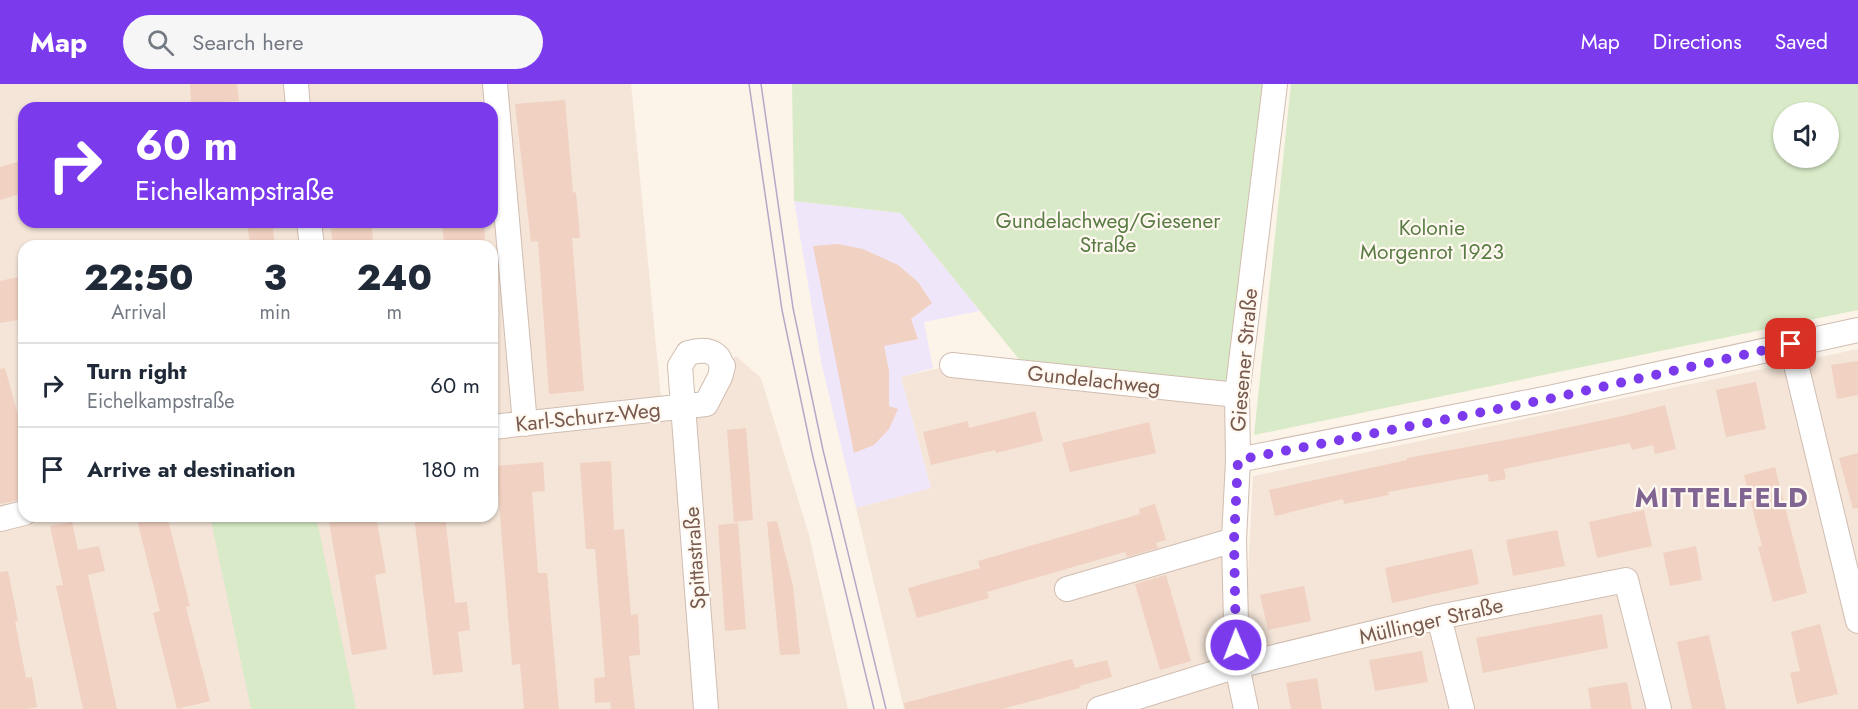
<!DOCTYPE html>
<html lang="en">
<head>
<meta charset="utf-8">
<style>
	body { margin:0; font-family:Jost,sans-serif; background:#f6f6f7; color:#1f2937; height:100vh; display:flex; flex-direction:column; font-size:22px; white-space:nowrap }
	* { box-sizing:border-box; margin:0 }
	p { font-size:20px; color:#747a83 }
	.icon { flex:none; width:33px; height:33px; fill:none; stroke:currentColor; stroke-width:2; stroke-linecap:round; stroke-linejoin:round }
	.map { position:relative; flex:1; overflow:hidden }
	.panel { position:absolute; left:18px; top:156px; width:480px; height:282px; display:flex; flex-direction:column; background:#fff; border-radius:18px; box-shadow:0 2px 4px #0004 }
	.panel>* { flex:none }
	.top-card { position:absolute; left:18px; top:18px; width:480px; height:126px; border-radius:18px; box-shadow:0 2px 4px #0004; background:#7c3aed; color:#fff; overflow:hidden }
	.controls { position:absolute; left:1773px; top:18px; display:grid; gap:12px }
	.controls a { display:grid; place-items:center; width:66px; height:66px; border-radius:50%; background:#fff; box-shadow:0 2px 4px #0004; font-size:30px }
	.pin { position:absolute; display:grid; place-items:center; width:51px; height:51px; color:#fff; margin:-26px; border-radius:12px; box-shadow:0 3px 9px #0006 }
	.me { position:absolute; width:66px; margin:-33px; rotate:359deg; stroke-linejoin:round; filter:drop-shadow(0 0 4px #0008) }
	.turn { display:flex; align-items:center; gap:21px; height:126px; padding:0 18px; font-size:27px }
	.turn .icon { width:78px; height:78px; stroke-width:2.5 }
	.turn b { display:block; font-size:42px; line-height:51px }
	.eta { display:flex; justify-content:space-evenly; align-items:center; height:102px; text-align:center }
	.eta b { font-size:36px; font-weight:800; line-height:42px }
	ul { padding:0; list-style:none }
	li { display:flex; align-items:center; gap:18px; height:84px; padding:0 18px; border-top:2px solid #e0e1e3 }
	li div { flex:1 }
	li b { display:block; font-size:22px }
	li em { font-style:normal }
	header { display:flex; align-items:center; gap:36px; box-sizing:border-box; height:84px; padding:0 30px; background:#7c3aed; color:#fff }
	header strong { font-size:28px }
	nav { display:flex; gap:33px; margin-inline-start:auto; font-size:21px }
	.search { width:420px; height:54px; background:#f6f6f7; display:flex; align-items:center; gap:15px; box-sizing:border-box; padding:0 21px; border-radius:33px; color:#747a83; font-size:22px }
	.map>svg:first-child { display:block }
	.residential { fill:#f4e5d8; fill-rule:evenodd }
	.education { fill:#f0e6f9 }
	.green { fill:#d8eac7; fill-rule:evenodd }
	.building { fill:#f1d1c1 }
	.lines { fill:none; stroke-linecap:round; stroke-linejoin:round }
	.street-casing { stroke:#d1bdb1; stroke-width:26 }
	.street { stroke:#fff; stroke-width:24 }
	.tram { stroke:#b6a7c7; stroke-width:1.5 }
	.route { stroke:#7c3aed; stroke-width:10; stroke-dasharray:0 18 }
	.labels { text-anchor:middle; stroke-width:4.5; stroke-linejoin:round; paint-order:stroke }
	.park-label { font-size:21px; fill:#597c44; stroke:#fff8f0 }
	.street-label { font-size:21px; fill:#77594d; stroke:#fff8f0 }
	.district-label { font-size:27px; font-weight:bold; letter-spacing:1.5px; fill:#806592; stroke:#fff8f0 }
</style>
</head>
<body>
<header>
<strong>Map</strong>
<div class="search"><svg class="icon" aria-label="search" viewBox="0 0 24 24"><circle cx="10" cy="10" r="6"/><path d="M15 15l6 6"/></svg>Search here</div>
<nav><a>Map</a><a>Directions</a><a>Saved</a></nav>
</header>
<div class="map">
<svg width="1858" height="625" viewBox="0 0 1858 625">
	<rect width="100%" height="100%" fill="#fcf4e9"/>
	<path class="residential" d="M0,0H631L662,324L706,320L723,282L736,272L761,294L809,451L848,625H0ZM24,24H492V138H24ZM24,162H492V432H24Z
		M1858,265V625H1259L1253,598L1247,510L1253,392Z
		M952,281L1237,311L1246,625H904L856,424L931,404L901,293Z"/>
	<path class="education" d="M794,117L901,129L980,227L924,238L933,284L901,293L931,404L856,424L822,282Z"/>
	<path class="green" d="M792,0H1275L1237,311L1030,289L901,129L794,117Z
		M1291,0H1858V226L1254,351ZM1828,28V74H1784V28Z
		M210,432H316L356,625H251Z"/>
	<path class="building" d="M190,0H237L239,17L191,20Z
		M565,16L573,109L576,108L580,154H572L584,307L549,310L538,157L531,158L515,20Z
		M24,76V109L0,116V83Z
		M247,138H272L275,162H250Z
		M336,138H363V142L372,141L373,162H333L331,145L337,144Z
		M442,138H484L485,157L444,160Z
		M838,160L863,165L898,181L918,198L932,219L911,235L918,255L884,262L889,287V322L898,325L889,345L874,361L854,369L813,162Z
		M18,193L20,200L24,199V235L0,239V197Z
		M1858,277V311L1837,315L1831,281Z
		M5,284L24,353V415L0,420V285Z
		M1756,298L1766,345L1726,353L1716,306Z
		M1665,321L1676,365L1655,370L1653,361L1632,366L1630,359L1504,385L1506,395L1489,398L1488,390L1388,408L1389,411L1344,420L1343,415L1275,432L1269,406L1407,376V374L1527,352L1623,332Z
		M1035,327L1043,357L996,369L995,366L931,381L923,348L968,337L969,344Z
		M1149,338L1156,369L1070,388L1062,359Z
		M746,344L753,436L734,438L727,346Z
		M1858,369V424L1853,425L1839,374Z
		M611,377L614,446L624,445L631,531L638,530L640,571L629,572L635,625H611L610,618L595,619L594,594L605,593L595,465H586L580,379Z
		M543,378L545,407L532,408L538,489H547L559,625H524L520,580L512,581L496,382Z
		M1775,383L1807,509L1773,518L1758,463L1762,462L1744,391Z
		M1155,420L1166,456L1156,459L1158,464L1127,473L1125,468L987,508L989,514L917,534L908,504L980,484L978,477L1140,430L1139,425Z
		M1644,426L1652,462L1597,474L1589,438Z
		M136,432H167L190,522L186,523L210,617L177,625L153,529L160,527Z
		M328,432H376L386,489L375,491L387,565L352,571Z
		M414,432H445L455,519L467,518L470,546L458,548L463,588L433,591Z
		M777,437L793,502L800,570L780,571L767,438Z
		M72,438L78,466L99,462L105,487L88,491L117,625H83L56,502L63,501L50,442Z
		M738,439L746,545L725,547L718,441Z
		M1557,446L1565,482L1513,492L1506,456Z
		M1696,462L1702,496L1670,502L1663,469Z
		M1472,465L1479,500L1392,519L1385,484Z
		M8,487L18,537L15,538L26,594L32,593L37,623L26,625H0V488Z
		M1166,491L1191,577L1160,586L1135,500Z
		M1304,502L1311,537L1268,546L1260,511Z
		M1602,530L1608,564L1483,589L1476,554Z
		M1820,540L1838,610L1797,620L1790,589L1800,587L1791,548Z
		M1709,551L1726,625H1692L1677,558Z
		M1422,567L1428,598L1375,607L1369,576Z
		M1072,575L1075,584L1107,576L1112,593L1079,602L1080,604L1002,625H905L904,619Z
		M1317,594L1322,625H1291L1286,599Z
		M1627,598L1632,625H1591L1588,604Z"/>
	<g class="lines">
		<defs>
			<path id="street" d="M296,0L298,24
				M495,0L525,340
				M309,138L312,162
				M1791,260L1858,537
				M952,281L1237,311
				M492,343L706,320L720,293L723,282
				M1238,376L1549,314L1858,246
				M0,435L24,429
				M1067,505L1234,456
				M1439,533L1462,625
				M706,625L680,282L688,269C709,263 726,269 720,293
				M1099,625L1237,582L1439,533L1626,496L1659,625
				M1246,625L1237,582L1234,456L1238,376L1237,311L1275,0"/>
		</defs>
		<use href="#street" class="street-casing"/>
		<use href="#street" class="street"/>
		<path class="tram" d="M749,0L782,226L812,369L874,625
			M761,0L793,224L823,366L886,625"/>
	</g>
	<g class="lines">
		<path class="route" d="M1236,561L1234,456L1238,376L1549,315L1791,260"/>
	</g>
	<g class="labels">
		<g class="park-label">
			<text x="1108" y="144">Gundelachweg/Giesener<tspan x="1108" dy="24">Straße</tspan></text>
			<text x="1432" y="151">Kolonie<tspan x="1432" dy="24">Morgenrot 1923</tspan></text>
		</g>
		<g class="street-label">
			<text transform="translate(1244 276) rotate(-85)" y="7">Giesener Straße</text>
			<text transform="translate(1094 296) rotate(6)" y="7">Gundelachweg</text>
			<text transform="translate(588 333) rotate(-6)" y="7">Karl-Schurz-Weg</text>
			<text transform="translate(695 474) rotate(-94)" y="7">Spittastraße</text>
			<text transform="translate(1431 537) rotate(-13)" y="7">Müllinger Straße</text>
		</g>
		<g class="district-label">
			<text x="1722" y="423">MITTELFELD</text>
		</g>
	</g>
</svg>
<div class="controls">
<a><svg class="icon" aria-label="sound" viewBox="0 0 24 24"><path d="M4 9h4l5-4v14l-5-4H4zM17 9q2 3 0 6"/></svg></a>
</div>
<div class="pin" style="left:1791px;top:260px;background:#d93025"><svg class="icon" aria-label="arrive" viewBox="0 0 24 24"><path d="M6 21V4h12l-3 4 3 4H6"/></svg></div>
<svg class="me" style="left:1236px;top:561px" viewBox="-20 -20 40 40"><circle r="17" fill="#7c3aed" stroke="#fff" stroke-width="3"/><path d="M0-11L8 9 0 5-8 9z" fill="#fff"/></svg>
<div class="top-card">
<div class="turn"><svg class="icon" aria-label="right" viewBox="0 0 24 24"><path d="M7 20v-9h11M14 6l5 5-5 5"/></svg><div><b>60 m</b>Eichelkampstraße</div></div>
</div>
<section class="panel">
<div class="eta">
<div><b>22:50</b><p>Arrival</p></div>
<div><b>3</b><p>min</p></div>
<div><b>240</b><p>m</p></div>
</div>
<ul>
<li><svg class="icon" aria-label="right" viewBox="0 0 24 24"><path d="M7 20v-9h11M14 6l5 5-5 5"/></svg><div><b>Turn right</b><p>Eichelkampstraße</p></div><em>60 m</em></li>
<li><svg class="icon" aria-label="arrive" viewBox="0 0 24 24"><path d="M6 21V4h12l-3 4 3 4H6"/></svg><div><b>Arrive at destination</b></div><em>180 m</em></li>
</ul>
</section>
</div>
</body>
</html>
